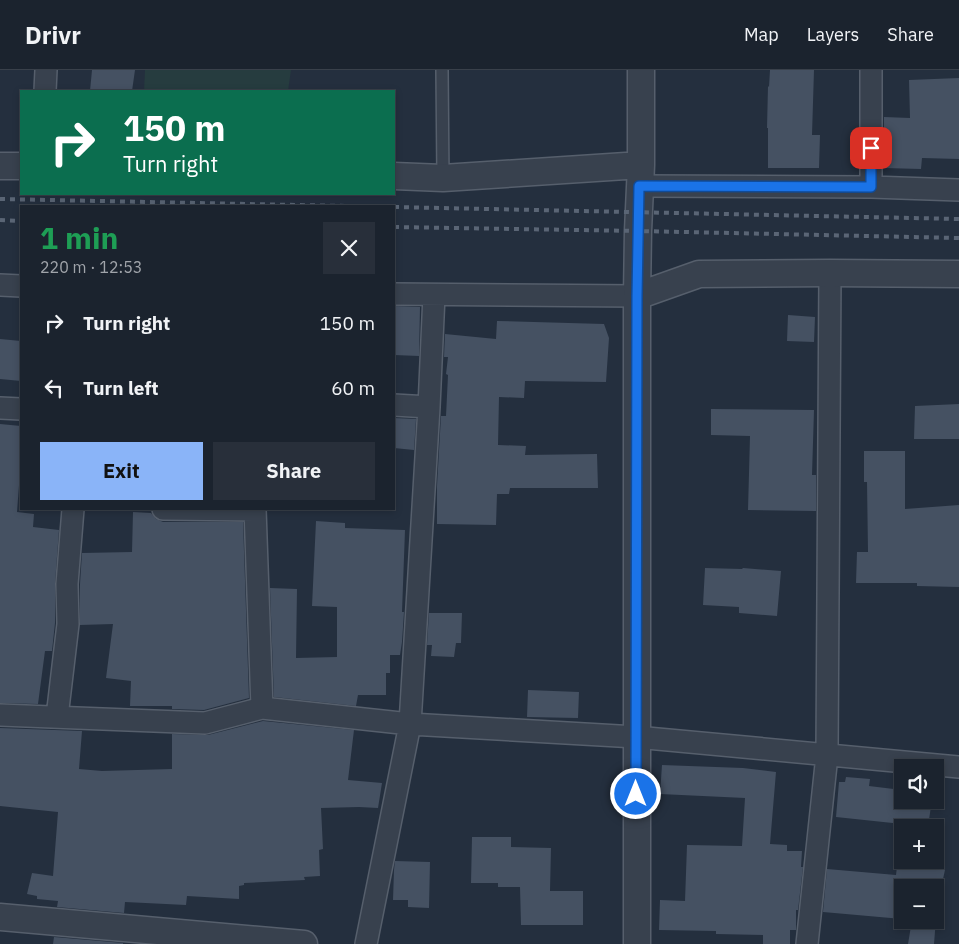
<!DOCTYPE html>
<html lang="en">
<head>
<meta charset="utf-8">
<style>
	body { margin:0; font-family:"IBM Plex Sans",sans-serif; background:#282f3a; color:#f1f3f6; height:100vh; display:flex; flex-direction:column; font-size:19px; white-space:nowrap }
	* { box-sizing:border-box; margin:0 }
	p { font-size:16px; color:#a0a4aa }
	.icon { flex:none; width:28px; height:28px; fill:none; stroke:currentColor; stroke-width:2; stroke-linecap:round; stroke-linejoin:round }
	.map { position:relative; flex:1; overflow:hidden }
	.panel { position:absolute; left:20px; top:135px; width:375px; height:305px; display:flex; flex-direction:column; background:#1b232e; border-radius:0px; box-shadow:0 2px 8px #0003,0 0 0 1px #39404a }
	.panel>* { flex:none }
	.banner { position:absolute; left:20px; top:20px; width:375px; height:105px; border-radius:0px; box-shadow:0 2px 8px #0003,0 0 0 1px #39404a; background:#0b6e4f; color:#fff; overflow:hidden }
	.tools { position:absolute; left:894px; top:689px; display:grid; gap:10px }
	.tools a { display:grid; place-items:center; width:50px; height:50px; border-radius:0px; background:#1b232e; box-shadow:0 2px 8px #0003,0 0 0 1px #39404a; font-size:25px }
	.pin { position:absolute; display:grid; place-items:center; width:42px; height:42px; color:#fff; margin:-21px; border-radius:10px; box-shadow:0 2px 8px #0006 }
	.me { position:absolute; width:55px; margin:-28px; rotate:0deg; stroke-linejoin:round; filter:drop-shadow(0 0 4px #0008) }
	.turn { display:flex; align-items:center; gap:18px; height:105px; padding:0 20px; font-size:22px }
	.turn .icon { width:65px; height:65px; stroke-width:2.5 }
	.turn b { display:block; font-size:35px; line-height:42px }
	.round { display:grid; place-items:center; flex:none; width:52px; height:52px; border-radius:0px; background:#282f3a }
	.summary { display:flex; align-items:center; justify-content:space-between; height:85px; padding:0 20px }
	h1 { font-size:30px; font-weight:700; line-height:38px; color:#1e9e55 }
	.action { display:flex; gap:10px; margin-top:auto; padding:10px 20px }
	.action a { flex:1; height:58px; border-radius:0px; background:#8ab4f8; color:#111; font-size:20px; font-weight:700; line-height:58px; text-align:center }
	.action a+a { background:#282f3a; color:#f1f3f6 }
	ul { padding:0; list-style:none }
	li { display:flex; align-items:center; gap:15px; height:65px; padding:0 20px }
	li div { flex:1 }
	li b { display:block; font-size:19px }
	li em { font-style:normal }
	header { display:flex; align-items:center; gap:30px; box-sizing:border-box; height:70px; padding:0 25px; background:#1b232e; border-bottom:1px solid #39404a }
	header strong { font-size:24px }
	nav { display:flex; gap:28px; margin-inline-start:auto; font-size:18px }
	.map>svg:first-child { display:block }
	.green { fill:#263c3f }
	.building { fill:#455162; fill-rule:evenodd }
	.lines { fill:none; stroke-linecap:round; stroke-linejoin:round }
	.service-casing { stroke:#565f6c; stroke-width:14 }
	.minor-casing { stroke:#565f6c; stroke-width:24 }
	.tertiary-casing { stroke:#565f6c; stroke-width:29 }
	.service { stroke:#38414e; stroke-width:11 }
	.minor { stroke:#38414e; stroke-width:21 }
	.tertiary { stroke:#38414e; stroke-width:26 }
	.rail { stroke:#5a6575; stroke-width:4; stroke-dasharray:5 5; stroke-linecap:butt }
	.route-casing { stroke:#114b97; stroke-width:12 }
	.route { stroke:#1a73e8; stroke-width:9 }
</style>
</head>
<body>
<header>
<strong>Drivr</strong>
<nav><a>Map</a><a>Layers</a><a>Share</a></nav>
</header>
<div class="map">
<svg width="959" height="874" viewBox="0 0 959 874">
	<rect width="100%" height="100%" fill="#242f3e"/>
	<path class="green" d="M145,0H291L288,21H144Z"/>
	<path class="building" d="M92,0H135L132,21H90Z
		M770,0H814L812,65H820L819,98H768V58H767L768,16L769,17Z
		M959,8V89L922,88L921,99L884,98V47L910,48L909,10Z
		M394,236L420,237L419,286L394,285Z
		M788,245L815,247L814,272L787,271Z
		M497,251L604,254L609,268L606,312L525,311L524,328L499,327L498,375L526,376L525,385L597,384L598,418H510L509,424H497L496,455L437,454V416L441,346H446L448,305L446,304L448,287H444L445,264L496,269Z
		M0,269L21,271V311L0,309Z
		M959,334V369H914L915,336Z
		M711,339L814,340L812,405H816V441L748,440L750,366L711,365Z
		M394,348L416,349L414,380L394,378Z
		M0,354L21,356V389L17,442L34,444L33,457L59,460L55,513V553L52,581H45L38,634L0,633Z
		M864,381H905V439L959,435V517L917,516V513H856L857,482H868L867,412H864Z
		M133,442L151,443L156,449L163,452H243L249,628L204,640L172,639V636H130L131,611L106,608L113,554L80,555V514L82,483L132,482Z
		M316,451L345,453V458L405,460L402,542H404L402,572L400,585H390V603H386V625H358L356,636L274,627L270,518L297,519L296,588L337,587V537L312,536Z
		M705,498L742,499L743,498L781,501L777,546L739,543V537L703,535Z
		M429,543H462L461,573H456L454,587L431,586L432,575H427Z
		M528,620L579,622L578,648L527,647Z
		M263,651L354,660L348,710L382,713L378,738L359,737L321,738L323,779L319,780L320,806L304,807L305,810L244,813V815L239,816V829L187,826L186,835L125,832L124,843L57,837L58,831L37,829V826L27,824L32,803L53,806L58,742L0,736V658L82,661L79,699L102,701L172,699V664L208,665Z
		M662,695L743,698L776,702L770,774L787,775V781H802L801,797H803L798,840H796V860H790V874H763V865L716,864V861L659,860L660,830L685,831L687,775L742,776L745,728L660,724Z
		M846,707L870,709L869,716L902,720L901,730H932L928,756L941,758L937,799L945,800L937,836L934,874H908L912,850H909H935V818H902V849L823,842L827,799L896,805L902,754L836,747L839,712H845ZM902,758H935V790H902Z
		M472,767H511V777L551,778L550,821H583V855H521L520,817H498V813H471Z
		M395,791L430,792L429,838L408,837V830H393L394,800Z
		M54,867L123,873V874H53Z"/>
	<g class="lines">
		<defs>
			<path id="service" d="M442,0L443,108"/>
			<path id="minor" d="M871,0V117
				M45,21L46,0
				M639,116L871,117L959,120
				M0,215L21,216
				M394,224L637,226
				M394,335L429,337
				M0,338L21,339
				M163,439L255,440
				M255,439L262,638
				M0,645L205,653L262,638L410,654L636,667L959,697
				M57,647L68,554L67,514L73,439
				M366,874L410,654L429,337L434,225
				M807,874L827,685L830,203"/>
			<path id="tertiary" d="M0,96H21
				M394,106L443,108L641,95
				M637,226L699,204L830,203L959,204
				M0,847L304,874
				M637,874V226L638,161L641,95V0"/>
		</defs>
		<use href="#service" class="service-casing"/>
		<use href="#minor" class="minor-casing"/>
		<use href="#tertiary" class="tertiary-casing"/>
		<use href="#service" class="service"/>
		<use href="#minor" class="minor"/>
		<use href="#tertiary" class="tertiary"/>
		<path class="rail" d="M0,129L347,136
			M394,137L959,149
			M0,150L21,151
			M394,157L638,161L959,168"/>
	</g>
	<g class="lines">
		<defs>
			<path id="route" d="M636,724L637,226L639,116L871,117V78"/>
		</defs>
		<use href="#route" class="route-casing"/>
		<use href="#route" class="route"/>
	</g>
</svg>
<div class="tools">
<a><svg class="icon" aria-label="sound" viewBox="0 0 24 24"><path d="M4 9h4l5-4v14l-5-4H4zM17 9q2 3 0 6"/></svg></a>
<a>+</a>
<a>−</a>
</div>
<div class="pin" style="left:871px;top:78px;background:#d93025"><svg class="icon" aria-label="arrive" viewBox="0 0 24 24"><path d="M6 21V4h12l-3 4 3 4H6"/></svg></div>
<svg class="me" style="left:636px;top:724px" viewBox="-20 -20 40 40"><circle r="17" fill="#1a73e8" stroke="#fff" stroke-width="3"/><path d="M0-11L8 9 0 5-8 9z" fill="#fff"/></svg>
<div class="banner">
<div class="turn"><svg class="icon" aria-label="right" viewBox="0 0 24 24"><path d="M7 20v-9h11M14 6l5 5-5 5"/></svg><div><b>150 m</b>Turn right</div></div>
</div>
<section class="panel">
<div class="summary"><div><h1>1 min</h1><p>220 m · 12:53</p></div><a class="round"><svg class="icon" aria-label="close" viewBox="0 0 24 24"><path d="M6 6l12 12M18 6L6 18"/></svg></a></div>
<ul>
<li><svg class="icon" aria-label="right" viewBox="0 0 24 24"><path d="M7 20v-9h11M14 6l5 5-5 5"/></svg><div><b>Turn right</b></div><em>150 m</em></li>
<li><svg class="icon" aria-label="left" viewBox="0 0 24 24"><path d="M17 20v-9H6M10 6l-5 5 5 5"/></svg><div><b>Turn left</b></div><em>60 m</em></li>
</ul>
<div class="action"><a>Exit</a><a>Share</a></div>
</section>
</div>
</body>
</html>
